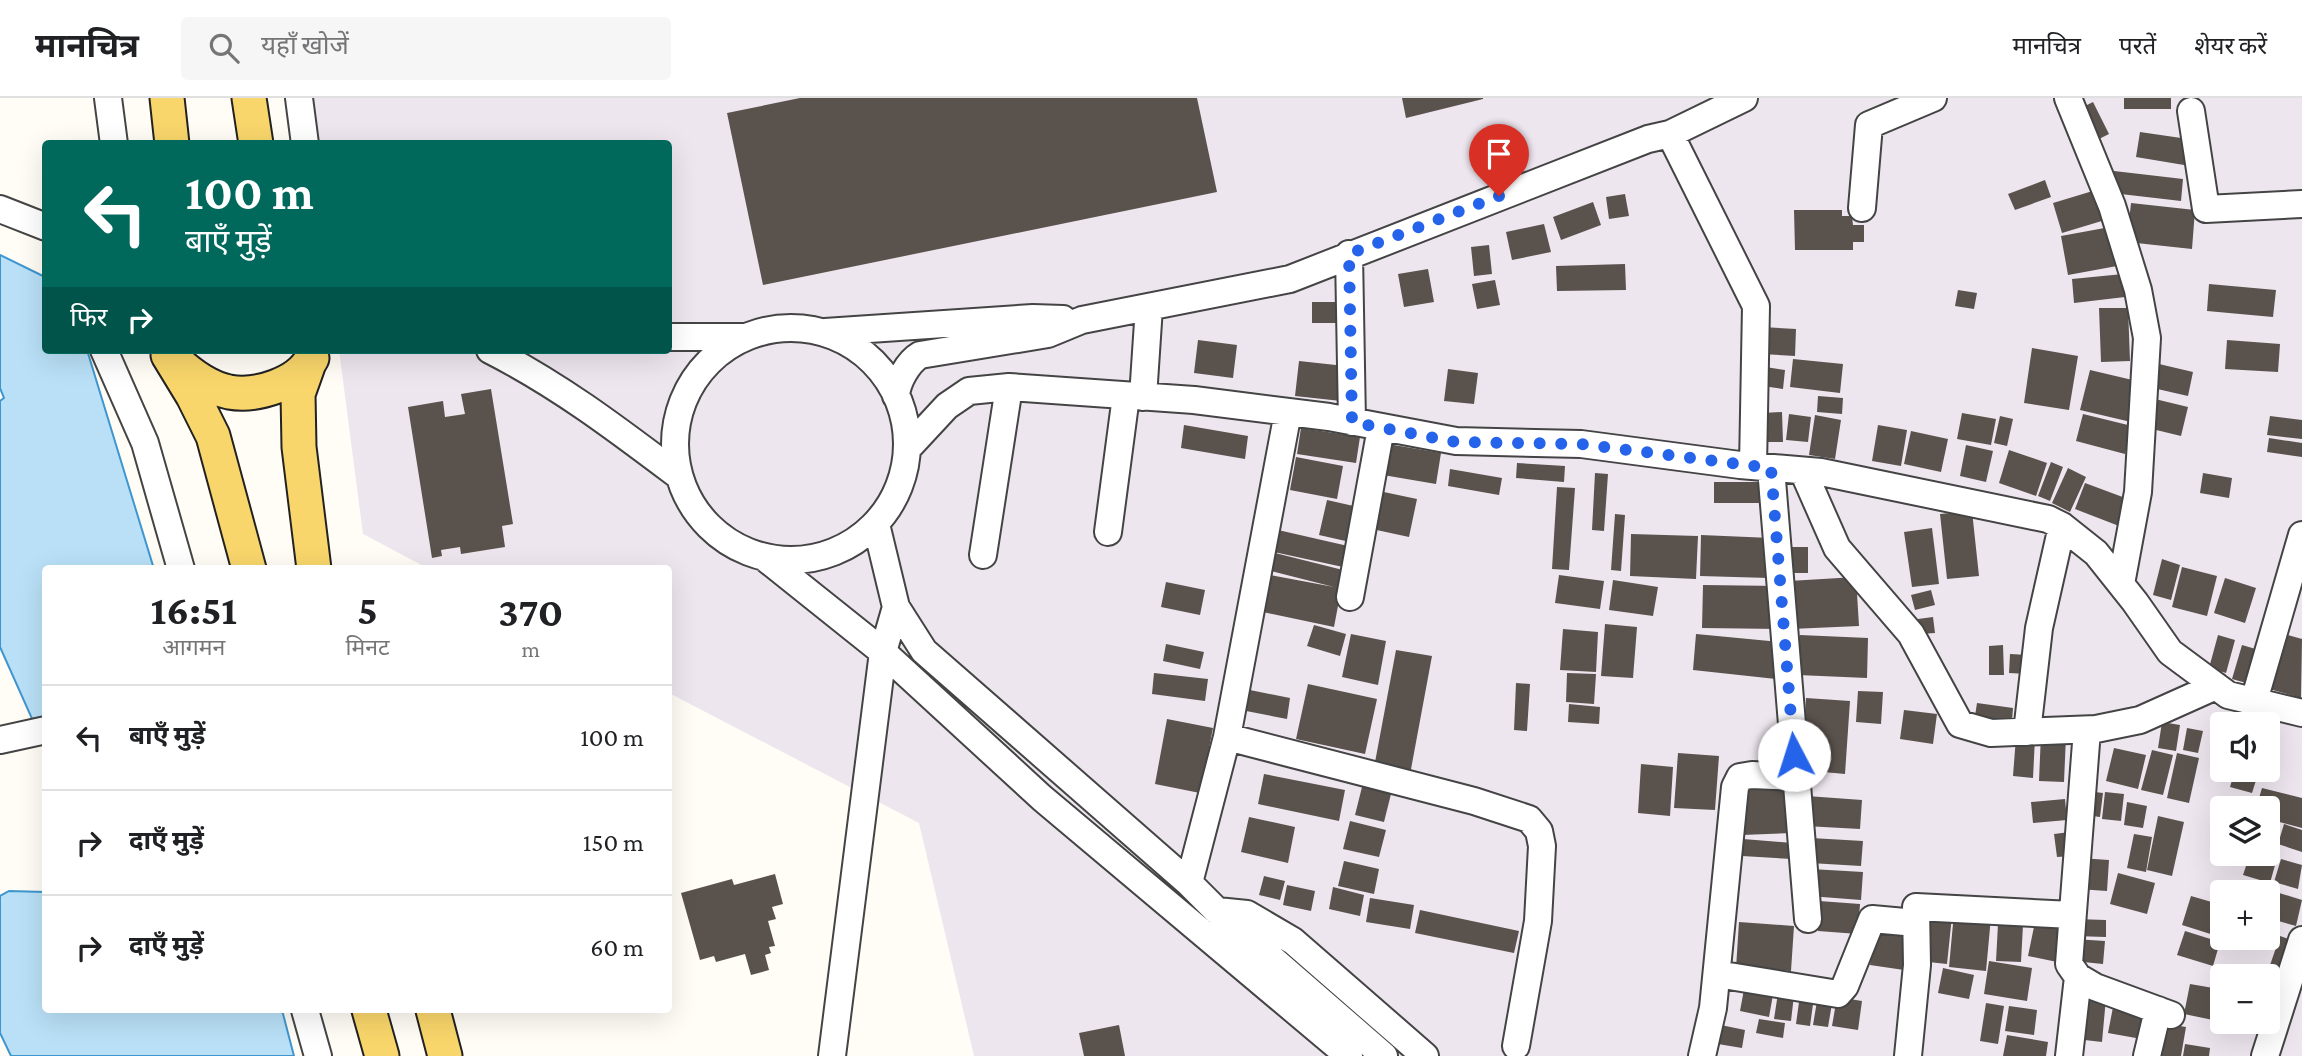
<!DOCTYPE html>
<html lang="hi">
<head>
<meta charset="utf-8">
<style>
	body { margin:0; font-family:"Crimson Pro","Noto Sans Devanagari",serif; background:#f6f6f6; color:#202124; height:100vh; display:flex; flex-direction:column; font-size:26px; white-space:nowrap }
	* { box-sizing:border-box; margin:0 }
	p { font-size:23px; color:#757577 }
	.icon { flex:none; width:38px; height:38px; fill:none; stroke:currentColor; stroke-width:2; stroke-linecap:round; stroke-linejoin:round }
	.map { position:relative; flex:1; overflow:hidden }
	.details { position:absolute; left:42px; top:467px; width:630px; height:448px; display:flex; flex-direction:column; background:#fff; border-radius:7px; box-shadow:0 7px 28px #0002 }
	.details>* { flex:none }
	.hud { position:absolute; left:42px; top:42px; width:630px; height:214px; border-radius:7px; box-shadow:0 7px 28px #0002; background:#00695c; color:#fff; overflow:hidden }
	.tools { position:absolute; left:2210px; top:614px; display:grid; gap:14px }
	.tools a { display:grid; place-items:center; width:70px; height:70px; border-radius:7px; background:#fff; box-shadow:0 7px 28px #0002; font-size:35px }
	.pin { position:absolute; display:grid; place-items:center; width:60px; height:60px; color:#fff; margin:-72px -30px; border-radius:50% 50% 50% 0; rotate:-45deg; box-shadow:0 0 7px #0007 }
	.pin .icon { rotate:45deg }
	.me { position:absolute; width:77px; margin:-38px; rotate:355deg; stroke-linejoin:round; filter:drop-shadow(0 0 5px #0008) }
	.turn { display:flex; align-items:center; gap:24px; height:147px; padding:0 28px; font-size:32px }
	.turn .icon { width:91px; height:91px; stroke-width:2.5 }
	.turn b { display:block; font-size:49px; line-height:60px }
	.then { display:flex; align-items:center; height:66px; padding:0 28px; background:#0003; gap:14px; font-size:26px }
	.eta { display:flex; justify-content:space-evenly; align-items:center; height:119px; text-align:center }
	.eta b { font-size:42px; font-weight:700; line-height:49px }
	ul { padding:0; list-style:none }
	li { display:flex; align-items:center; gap:21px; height:105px; padding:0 28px; border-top:2px solid #e0e0e0 }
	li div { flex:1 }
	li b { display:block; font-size:26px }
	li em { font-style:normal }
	header { display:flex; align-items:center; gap:42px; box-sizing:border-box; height:98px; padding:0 35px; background:#fff; border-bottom:2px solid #e0e0e0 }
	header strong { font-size:33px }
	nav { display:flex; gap:38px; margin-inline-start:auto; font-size:24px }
	.search { width:490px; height:63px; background:#f6f6f6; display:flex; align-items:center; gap:18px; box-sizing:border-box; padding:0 24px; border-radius:7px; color:#757577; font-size:26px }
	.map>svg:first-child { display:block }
	.industrial { fill:#eee6ef; fill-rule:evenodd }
	.water { fill:#b9e0f7; stroke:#3f96cf; stroke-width:2 }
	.building { fill:#5a524d }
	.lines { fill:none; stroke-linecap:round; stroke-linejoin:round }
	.minor-casing { stroke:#444; stroke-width:30 }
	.major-casing { stroke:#222; stroke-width:37 }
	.minor { stroke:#fff; stroke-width:26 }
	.major { stroke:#f9d66b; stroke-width:33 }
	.route { stroke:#2563eb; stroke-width:12; stroke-dasharray:0 21.6 }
</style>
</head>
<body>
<header>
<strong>मानचित्र</strong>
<div class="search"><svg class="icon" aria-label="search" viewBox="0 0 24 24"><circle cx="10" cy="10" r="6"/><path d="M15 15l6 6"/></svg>यहाँ खोजें</div>
<nav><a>मानचित्र</a><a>परतें</a><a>शेयर करें</a></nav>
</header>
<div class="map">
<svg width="2302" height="958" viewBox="0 0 2302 958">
	<rect width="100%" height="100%" fill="#fffdf5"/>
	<path class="industrial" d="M307,0H2302V958H974L919,725L669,595L668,471H429L363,436L339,252H668V46L313,45ZM2222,626H2268V672H2222ZM2222,710H2268V756H2222ZM2222,794H2268V840H2222ZM2222,878H2268V924H2222Z"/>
	<path class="water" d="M0,157L45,179L46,252H87L154,471H46L45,621L33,623L0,549V303L4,300L0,290Z
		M9,793L45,794L46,912H282L294,958H11L0,935V798Z"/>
	<path class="building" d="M800,0H1197L1217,94L763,187L727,15Z
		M1402,0H1483V1L1406,20Z
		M2124,0H2171V11H2124Z
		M2093,4L2109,36L2093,44L2077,12Z
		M2140,34L2188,41L2184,67L2136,59Z
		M2114,73L2183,81L2181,103L2112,95Z
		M2045,82L2051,99L2015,112L2008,96Z
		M2096,92L2105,122L2062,135L2053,105Z
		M1625,96L1629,118L1609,121L1606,99Z
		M1593,104L1601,127L1561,142L1553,119Z
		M2131,105L2195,112L2192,151L2127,144Z
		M1794,112H1842V118H1852L1853,127H1864V144H1853V152H1795Z
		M1544,126L1551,154L1512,162L1506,134Z
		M2110,129L2117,168L2068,177L2061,138Z
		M1489,147L1492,176L1474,178L1471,149Z
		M1625,166L1626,192L1557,193L1556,168Z
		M1428,171L1434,204L1404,209L1398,176Z
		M2123,176L2125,199L2074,205L2072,181Z
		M1495,182L1500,207L1477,211L1472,186Z
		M2209,186L2276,192L2273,219L2207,213Z
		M1958,192L1977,195L1974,211L1955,208Z
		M1312,204H1342V225H1312Z
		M2099,210H2128L2130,263L2101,264Z
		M1762,229L1796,231L1795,258L1761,256Z
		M1198,242L1237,247L1233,280L1194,275Z
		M2227,242L2280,246L2278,274L2225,271Z
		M2032,250L2078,258L2069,312L2024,305Z
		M1793,261L1843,266L1840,295L1790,289Z
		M1299,263L1345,268L1341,303L1295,298Z
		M2159,266L2193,274L2188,298L2153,290Z
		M1759,268L1785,272L1783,291L1756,287Z
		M1448,271L1478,275L1474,306L1444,303Z
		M2090,272L2141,284L2131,324L2080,312Z
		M491,291L513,426L502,428L505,449L461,456L460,449L441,452L442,458L432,460L408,309L443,303L445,319L465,316L461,296Z
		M1818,298L1843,300L1842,316L1817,314Z
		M2155,301L2188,309L2181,338L2148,330Z
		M1782,314L1783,344H1763V315Z
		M1962,315L1996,321L1991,347L1957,341Z
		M1789,316L1811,319L1808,344L1786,342Z
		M2083,316L2132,328L2125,356L2076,343Z
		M1815,317L1841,322L1835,361L1809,357Z
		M2000,318L2013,321L2007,348L1994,345Z
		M2270,318L2302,322V341L2267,337Z
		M1184,327L1248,338L1245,361L1181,350Z
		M1878,327L1907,332L1901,368L1872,363Z
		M1301,330L1360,339L1356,365L1297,356Z
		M1911,333L1948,341L1941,374L1904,366Z
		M2269,340L2302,345V359L2267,354Z
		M1388,346L1441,355L1436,386L1383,377Z
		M1966,347L1993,353L1986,384L1960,378Z
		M2009,352L2047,365L2036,398L1999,385Z
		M1296,359L1343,368L1337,401L1290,392Z
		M2051,364L2063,369L2050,403L2038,398Z
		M1517,365L1565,368L1564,384L1516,380Z
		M2068,370L2086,379L2070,414L2052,405Z
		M1450,371L1502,380L1499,397L1448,388Z
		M1595,375L1608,376L1604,433L1592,432Z
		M2203,375L2232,380L2229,400L2200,395Z
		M1714,384H1759L1760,405H1714Z
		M2085,385L2128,401L2119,428L2075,411Z
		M1557,389L1575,390L1569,472L1552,471Z
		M1379,393L1417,401L1409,439L1372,431Z
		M1327,402L1358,409L1350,444L1319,437Z
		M1972,413L1979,478L1947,481L1940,416Z
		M1615,416L1625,417L1621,473L1611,472Z
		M1932,430L1939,486L1912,489L1904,434Z
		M1278,432L1348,448L1343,469L1274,454Z
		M1631,436L1698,438L1696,481L1630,478Z
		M1701,437L1771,440L1769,480L1700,478Z
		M1782,449H1808V475H1782Z
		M1275,455L1343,472L1338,491L1341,492L1334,529L1263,514L1270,477L1334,489L1271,473Z
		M2162,461L2180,467L2171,502L2153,497Z
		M2182,469L2217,478L2207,518L2172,509Z
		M1559,477L1604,483L1600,511L1555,505Z
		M1856,479L1859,528L1791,531L1789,483Z
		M2225,480L2256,490L2245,525L2214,515Z
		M1613,482L1658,489L1653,518L1609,512Z
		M1166,484L1205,492L1200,517L1161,509Z
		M1703,487L1780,488V531L1702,530Z
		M1931,492L1935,507L1915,512L1911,497Z
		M1933,519L1935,535L1920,536L1918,521Z
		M1605,526L1637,529L1633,580L1601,578Z
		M1314,527L1346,536L1340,558L1307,548Z
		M1563,531L1598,534L1596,574L1560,572Z
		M2277,534L2302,541L2301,600L2262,589Z
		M1351,536L1386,543L1378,587L1342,579Z
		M1696,536L1780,544L1776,581L1693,572Z
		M1800,537L1868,540L1867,580L1798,577Z
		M2218,537L2235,542L2226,575L2209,570Z
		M1166,546L1204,554L1200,571L1163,563Z
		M2003,547L2004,577H1989V548Z
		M2242,547L2259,552L2250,586L2232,581Z
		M1396,552L1432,558L1409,682L1373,675Z
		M2010,556L2028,557V576L2009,575Z
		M1154,575L1208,581L1205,603L1152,596Z
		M1567,575L1596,576L1594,606L1566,604Z
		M1516,585L1530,586L1527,633L1514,632Z
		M1308,586L1377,601L1365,656L1296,641Z
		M1245,591L1290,600L1287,621L1241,612Z
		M1858,593L1883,594L1881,626L1856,624Z
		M1806,600L1850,603L1845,676L1802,672Z
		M1977,605L2013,610L2012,623L1975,618Z
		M1569,606L1600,609L1599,626L1568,624Z
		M1904,612L1937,616L1933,646L1900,641Z
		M1167,621L1213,630L1200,695L1155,686Z
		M2162,624L2180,627L2176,653L2158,650Z
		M2187,630L2203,633L2198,655L2183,652Z
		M2041,636L2066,638L2064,684L2039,683Z
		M2016,639L2035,640L2033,680L2013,678Z
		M2114,650L2146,657L2138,691L2106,683Z
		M2152,652L2173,657L2163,697L2141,692Z
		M1678,655L1719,658L1715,712L1674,710Z
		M2177,655L2199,660L2189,705L2167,700Z
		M1641,666L1673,669L1670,718L1638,715Z
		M2235,672L2258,676L2252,695L2230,689Z
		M1264,676L1345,692L1339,723L1258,706Z
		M1364,681L1393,688L1384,724L1355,717Z
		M1741,690H1792L1793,735L1742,737Z
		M2262,690L2302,700V730L2268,721V710H2256Z
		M2087,693L2103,695L2100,719L2084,717Z
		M2105,694L2124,696L2121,723L2102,721Z
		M1807,698L1862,702L1860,731L1805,728Z
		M2065,701L2067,722L2033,725L2031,704Z
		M2127,704L2147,708L2143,730L2124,727Z
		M2158,718L2184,724L2172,778L2147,772Z
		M1249,719L1295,729L1288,765L1241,754Z
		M1350,723L1386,732L1379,759L1343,751Z
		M2284,726L2302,732V754L2278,746Z
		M2070,734L2073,758L2057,759L2054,736Z
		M2134,736L2152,739L2146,774L2127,770Z
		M1811,740L1863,743L1861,768L1810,765Z
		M1743,741L1792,745V761L1742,758Z
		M2250,756H2264L2277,760L2270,785L2243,777Z
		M2080,760L2109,762L2107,793L2078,791Z
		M2281,761L2302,767L2298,791L2274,784Z
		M1344,763L1379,771L1374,796L1338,788Z
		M1811,771L1863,774L1861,802L1809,798Z
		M2118,775L2155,785L2147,816L2110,806Z
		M775,776L783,806L772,809L776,821L768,823L775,848L769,849L771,855L765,857L769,872L751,877L745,856L716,864L714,858L700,862L681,795L732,781L734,787Z
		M1264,778L1285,783L1280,802L1259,797Z
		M1287,787L1315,793L1311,813L1283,807Z
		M1333,789L1364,797L1360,818L1329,811Z
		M2276,794L2302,802L2296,828L2268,820Z
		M2191,798L2222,807V830L2220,839L2182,827Z
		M1370,800L1414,807L1410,831L1366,824Z
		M1819,803L1860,806L1858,836L1818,833Z
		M1420,812L1519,833L1514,855L1415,835Z
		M1924,815L1952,818L1947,866L1919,863Z
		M1954,815L1991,819L1986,873L1949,869Z
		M2075,821L2106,822V839L2074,838Z
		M1739,824L1794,828L1791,873L1736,870Z
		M1876,824L1911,829L1904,872L1870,867Z
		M2035,824L2069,831L2062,865L2028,858Z
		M1998,826L2023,827L2021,864L1996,863Z
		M2268,831L2273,833L2268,849L2242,841L2268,840Z
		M2185,833L2220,844L2213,868L2177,857Z
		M2280,838L2297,844L2286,879L2268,873Z
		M2074,841L2105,843L2103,866L2073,863Z
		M1989,863L2032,870L2027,903L1984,896Z
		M1943,870L1974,877L1969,901L1938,895Z
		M1745,886L1774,891L1769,919L1740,913Z
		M2190,886L2219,891L2213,922L2184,916Z
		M1778,895L1794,897L1791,923L1774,921Z
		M1800,897L1814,899L1810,928L1796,926Z
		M1818,897L1833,900L1828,929L1813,927Z
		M2080,898L2106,900L2102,944L2076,941Z
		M1837,899L1862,903L1858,932L1832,928Z
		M2114,904L2153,912L2147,942L2108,935Z
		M1986,905L2004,908L1998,946L1980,943Z
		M2009,908L2037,912L2034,937L2005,933Z
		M1759,921L1785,925L1783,940L1756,935Z
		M2161,925L2186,929L2181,958H2156Z
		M1716,926L1745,932L1742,950L1712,945Z
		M1119,927L1125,958H1084L1079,935Z
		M2007,937L2048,944L2046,958H2003Z
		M2185,946L2210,950L2209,958H2183Z"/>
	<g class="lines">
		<defs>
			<path id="minor" d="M108,0L114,46
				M299,0L305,46
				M2068,0L2112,108L2138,192L2147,240L2138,394L2121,486
				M2191,13L2206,111L2302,106
				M1670,36L1756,208L1753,368
				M1862,110L1869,27L1933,0
				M0,111L46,129
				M1349,156L1352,324
				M675 346a116 116 0 1 1 232 0a116 116 0 1 1-232 0Z
				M825,234L1033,220L1063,221
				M668,239H744
				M104,252L145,345L181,471
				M490,252C559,287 618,332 679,378
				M896,298C897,284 908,264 920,257L1048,236L1082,222L1290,181L1648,41L1670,36L1744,0
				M1143,299L1149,209
				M907,351L947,308L969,293L1009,289L1194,302L1329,319L1456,343L1581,346L1740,367L1821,374L2048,421L2062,428L2096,455L2135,504L2170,554L2228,597L2302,615
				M1771,370L1808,821
				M1803,373L1837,450L1911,536L1960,626L1991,635L2096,631L2140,622L2216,588
				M876,426L896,509L924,553L1189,785L1217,813L1384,958
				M1108,434L1126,298
				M983,457L1009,289
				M764,459L883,554L1042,700L1349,958
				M1350,499L1381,330
				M2254,603L2302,437
				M2087,632L2069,866L2078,879L2095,889L2171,917
				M2027,634L2039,530L2062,428
				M1227,639L1474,703L1529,721L1539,733L1542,748L1538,823L1516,948
				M0,642L46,632
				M1189,785L1227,639L1288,314
				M1217,813L1247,816L1293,843L1425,958
				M1717,876L1838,896L1845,888L1872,821L1916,825
				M305,912L318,958
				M832,958L883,554L896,509
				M1702,958L1713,910L1735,689L1740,679L1752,677L1796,679
				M1908,958L1917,867L1916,809L2072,817
				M2069,958L2078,879
				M2147,958L2158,912
				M2265,958L2302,842"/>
			<path id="major" d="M167,0L172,46
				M249,0L256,46
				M168,257L193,298L213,338L249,471
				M176,263C190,276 210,290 229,294C256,299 299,286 312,260
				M309,265L298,296L299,349L314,471
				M369,912L382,958
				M433,912L445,958"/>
		</defs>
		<use href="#minor" class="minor-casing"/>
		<use href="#major" class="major-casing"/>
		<use href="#minor" class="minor"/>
		<use href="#major" class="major"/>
	</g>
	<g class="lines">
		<path class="route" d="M1499,98L1349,156L1352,324L1456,344L1581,346L1771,370L1794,657"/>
	</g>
</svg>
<div class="tools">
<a><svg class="icon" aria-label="sound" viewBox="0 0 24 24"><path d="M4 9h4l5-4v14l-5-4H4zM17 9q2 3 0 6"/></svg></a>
<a><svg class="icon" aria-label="layers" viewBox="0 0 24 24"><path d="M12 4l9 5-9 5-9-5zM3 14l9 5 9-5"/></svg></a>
<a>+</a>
<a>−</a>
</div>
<div class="pin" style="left:1499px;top:98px;background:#d93025"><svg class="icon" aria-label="arrive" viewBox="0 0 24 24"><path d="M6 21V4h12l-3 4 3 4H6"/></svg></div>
<svg class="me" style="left:1794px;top:657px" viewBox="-20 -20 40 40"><circle r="19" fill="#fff"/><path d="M0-13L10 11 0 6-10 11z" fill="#2563eb"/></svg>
<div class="hud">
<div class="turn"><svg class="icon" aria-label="left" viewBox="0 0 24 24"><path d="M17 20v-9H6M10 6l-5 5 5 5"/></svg><div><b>100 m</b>बाएँ मुड़ें</div></div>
<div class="then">फिर<svg class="icon" aria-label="right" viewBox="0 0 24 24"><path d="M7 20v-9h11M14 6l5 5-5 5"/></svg></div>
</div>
<section class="details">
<div class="eta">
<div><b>16:51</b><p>आगमन</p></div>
<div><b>5</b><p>मिनट</p></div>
<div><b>370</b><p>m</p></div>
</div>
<ul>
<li><svg class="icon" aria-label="left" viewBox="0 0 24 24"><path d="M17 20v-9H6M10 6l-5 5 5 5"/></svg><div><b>बाएँ मुड़ें</b></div><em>100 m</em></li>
<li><svg class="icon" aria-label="right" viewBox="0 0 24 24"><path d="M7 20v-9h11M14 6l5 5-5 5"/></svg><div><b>दाएँ मुड़ें</b></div><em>150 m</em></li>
<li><svg class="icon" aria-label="right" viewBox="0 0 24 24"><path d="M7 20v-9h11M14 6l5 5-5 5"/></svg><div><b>दाएँ मुड़ें</b></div><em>60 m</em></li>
</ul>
</section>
</div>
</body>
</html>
